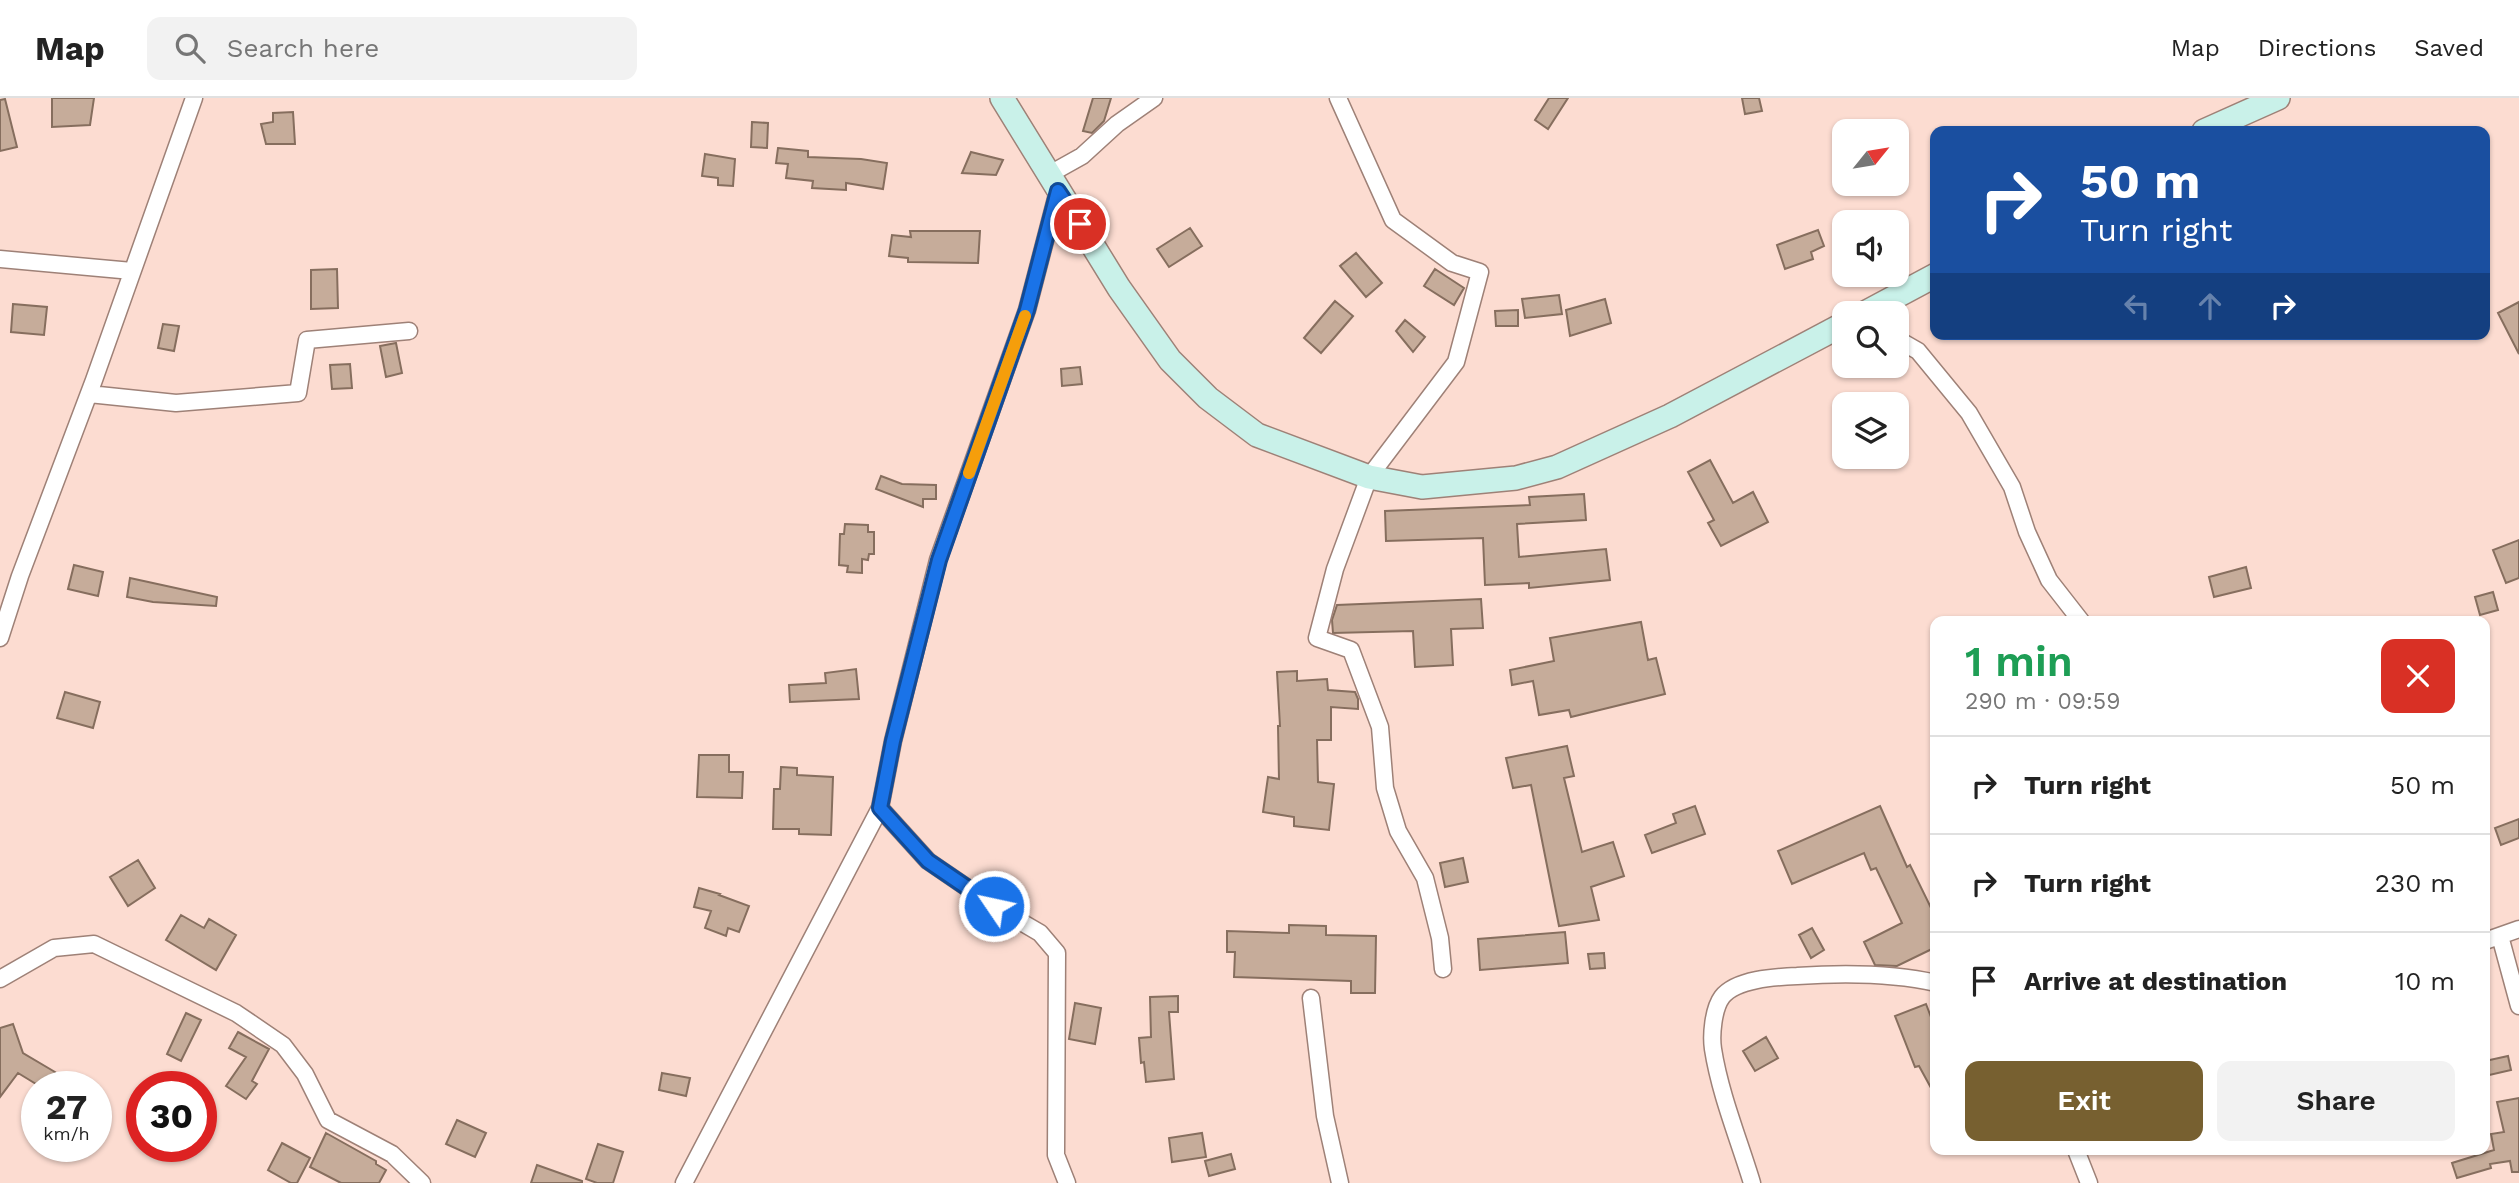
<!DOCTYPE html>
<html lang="en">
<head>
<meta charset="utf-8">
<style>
	body { margin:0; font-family:"Work Sans",sans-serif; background:#f2f2f2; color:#222; height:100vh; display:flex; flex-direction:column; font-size:26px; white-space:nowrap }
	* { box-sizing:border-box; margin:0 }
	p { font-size:23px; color:#767676 }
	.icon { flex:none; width:38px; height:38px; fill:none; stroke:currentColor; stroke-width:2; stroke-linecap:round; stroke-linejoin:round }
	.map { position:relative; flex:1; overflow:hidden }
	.panel { position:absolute; left:1930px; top:518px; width:560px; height:539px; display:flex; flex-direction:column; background:#fff; border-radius:14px; box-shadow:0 2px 5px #0004 }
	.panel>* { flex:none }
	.banner { position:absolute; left:1930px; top:28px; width:560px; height:214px; border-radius:14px; box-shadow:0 2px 5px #0004; background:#1a4fa0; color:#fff; overflow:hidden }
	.needle { width:46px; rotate:60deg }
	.controls { position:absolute; left:1832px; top:21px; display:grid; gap:14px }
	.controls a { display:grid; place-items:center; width:77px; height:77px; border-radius:14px; background:#fff; box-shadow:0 2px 5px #0004; font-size:35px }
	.speed { position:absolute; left:21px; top:973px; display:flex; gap:14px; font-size:35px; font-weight:700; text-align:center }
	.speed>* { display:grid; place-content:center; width:91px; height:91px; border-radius:50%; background:#fff; box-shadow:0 2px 5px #0004; line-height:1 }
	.speed small { font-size:18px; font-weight:400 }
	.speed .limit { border:10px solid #d22; background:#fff; color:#111 }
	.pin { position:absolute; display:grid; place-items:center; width:60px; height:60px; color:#fff; margin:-30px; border:4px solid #fff; border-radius:50%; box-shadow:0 2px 7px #0007 }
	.me { position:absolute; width:77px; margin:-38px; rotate:304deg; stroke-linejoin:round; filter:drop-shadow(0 0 5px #0008) }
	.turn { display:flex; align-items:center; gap:24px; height:147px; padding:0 35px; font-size:32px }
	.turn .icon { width:91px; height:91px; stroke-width:2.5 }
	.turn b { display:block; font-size:49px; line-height:60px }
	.lanes { display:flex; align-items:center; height:66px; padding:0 35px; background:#0003; justify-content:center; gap:35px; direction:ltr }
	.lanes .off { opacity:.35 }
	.round { display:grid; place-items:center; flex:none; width:74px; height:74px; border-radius:14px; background:#f2f2f2 }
	.summary { display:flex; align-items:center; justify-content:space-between; height:119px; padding:0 35px }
	h1 { font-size:42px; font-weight:600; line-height:52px; color:#1e9e55 }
	.button { display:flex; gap:14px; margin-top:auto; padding:14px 35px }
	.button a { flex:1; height:80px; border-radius:14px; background:#776030; color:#fff; font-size:28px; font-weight:600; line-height:80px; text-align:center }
	.button a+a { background:#f2f2f2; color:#222 }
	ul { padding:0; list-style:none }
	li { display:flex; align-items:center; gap:21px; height:98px; padding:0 35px; border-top:2px solid #e0e0e0 }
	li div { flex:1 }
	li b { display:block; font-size:26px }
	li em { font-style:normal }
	header { display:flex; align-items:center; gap:42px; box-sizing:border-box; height:98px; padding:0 35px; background:#fff; border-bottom:2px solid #e0e0e0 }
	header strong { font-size:33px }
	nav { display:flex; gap:38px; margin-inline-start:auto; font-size:24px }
	.search { width:490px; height:63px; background:#f2f2f2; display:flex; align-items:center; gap:18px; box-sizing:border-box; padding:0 24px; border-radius:14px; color:#767676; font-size:26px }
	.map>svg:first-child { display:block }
	.building { fill:#c6ac9a; stroke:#866e5e; stroke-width:2 }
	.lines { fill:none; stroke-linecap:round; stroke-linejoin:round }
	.street-casing { stroke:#9e8177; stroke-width:19 }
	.secondary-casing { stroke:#9e8177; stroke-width:26 }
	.street { stroke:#fff; stroke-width:16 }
	.secondary { stroke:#c9f1e9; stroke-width:23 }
	.route-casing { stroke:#114b97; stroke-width:18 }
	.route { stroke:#1a73e8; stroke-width:12 }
	.slow { stroke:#f59e0b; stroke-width:12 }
</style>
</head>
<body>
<header>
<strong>Map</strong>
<div class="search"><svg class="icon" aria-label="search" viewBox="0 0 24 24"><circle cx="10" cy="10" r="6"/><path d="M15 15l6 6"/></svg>Search here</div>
<nav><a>Map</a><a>Directions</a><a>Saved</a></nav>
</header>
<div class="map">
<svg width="2519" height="1085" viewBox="0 0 2519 1085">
	<rect width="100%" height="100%" fill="#fcdcd1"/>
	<path class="building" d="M52,0H94L90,27L52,29Z
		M1093,0H1111L1104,23L1092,35L1083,33Z
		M1549,0H1568L1548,31L1535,22Z
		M1742,0H1759L1762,13L1745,16Z
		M5,1L17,49L0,53V2Z
		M293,14L295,46H266L261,26L273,24V15Z
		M752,24L768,25L767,50L751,49Z
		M778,50L808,53V59L861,61L887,65L883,91L846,85V92L812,90L813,83L786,80L788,66L776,65Z
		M971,54L1003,62L996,77L962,75Z
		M705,56L735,61L733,88L718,87V80L702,78Z
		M1190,130L1202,148L1169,169L1157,151Z
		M1818,132L1824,148L1811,154L1813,161L1785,171L1777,147Z
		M910,133H980L978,165L908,164V160L889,158L892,137L911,139Z
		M1356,155L1382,185L1366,199L1340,168Z
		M337,171L338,210L311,211V172Z
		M1435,171L1464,190L1454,207L1424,188Z
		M1559,197L1562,216L1525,220L1522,201Z
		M1605,201L1611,225L1570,238L1566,212Z
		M1335,203L1353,218L1321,255L1304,240Z
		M2519,204V256L2498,215Z
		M13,206L47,209L44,237L11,234Z
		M1518,212V228H1496L1495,213Z
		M1405,222L1425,239L1413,254L1396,233Z
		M163,226L179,228L174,253L158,250Z
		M396,245L402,275L386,279L380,248Z
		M350,266L352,290L332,291L330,267Z
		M1080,269L1082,286L1062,288L1061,271Z
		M1710,362L1733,405L1753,394L1768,424L1721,448L1708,425L1714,422L1688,374Z
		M881,378L902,386L936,387V401H923V409L876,391Z
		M1584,396L1586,422L1517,426L1519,459L1606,451L1610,482L1529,490V485L1485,487L1483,440L1386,443L1385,413L1530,407L1529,399Z
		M845,426L868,427V434H874V456H869L868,462L862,461V475L847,474L848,468L839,467L840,436H844Z
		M2519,442V480L2506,485L2493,452Z
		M74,467L103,474L98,498L68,491Z
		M2246,469L2251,490L2214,499L2209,479Z
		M130,480L217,499L216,508L153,504L127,499Z
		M2493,494L2498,512L2480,517L2475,499Z
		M1481,501L1483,530L1451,531L1453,567L1415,569L1413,533L1333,535L1332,522L1337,507Z
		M1641,524L1648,562L1656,560L1665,596L1571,619L1569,612L1539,617L1533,583L1512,587L1510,572L1554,563L1550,540Z
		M856,571L859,601L790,604L789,587L826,585L825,575Z
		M1297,573V583L1327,581L1328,592L1355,594L1358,601V611L1331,609V642H1317L1318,684L1334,686L1329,732L1294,728V719L1263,714L1268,679L1279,681L1278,628H1280L1277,574Z
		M65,594L100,604L93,630L57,620Z
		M1567,648L1574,678L1564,680L1582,754L1613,744L1624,778L1591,789L1599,822L1559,828L1531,687L1513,690L1506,660Z
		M699,657H729V674H743L742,700L697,699Z
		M781,669L797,670V677L833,679L831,737L799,736V731H773L774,691H780Z
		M1695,708L1705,736L1652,755L1645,737L1676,725L1673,716Z
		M1880,708L1907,769L1910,767L1936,820V849L1897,868L1875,867L1864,844L1902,825L1876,770L1871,772L1864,755L1792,786L1778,753Z
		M2519,721V740L2501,747L2495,730Z
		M1463,760L1468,784L1445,789L1440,765Z
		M138,762L155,790L128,808L110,779Z
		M699,790L720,796L719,797L749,808L739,834L728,830L726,838L705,830L711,813L694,809Z
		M181,817L204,830L209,821L236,837L216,872L166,842Z
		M1289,827L1326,828V837L1376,838L1375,895H1351V883L1234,879L1235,854H1227V833L1289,835Z
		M1812,830L1824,852L1811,860L1799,837Z
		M1565,834L1568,865L1480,872L1478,841Z
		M1604,855L1605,870L1590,871L1588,856Z
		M1178,898V914H1169L1174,981L1146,984L1144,964L1141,965L1139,940L1151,939L1150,899Z
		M1075,905L1101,910L1095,946L1069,941Z
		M1926,906L1936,932V999L1919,968L1915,969L1895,918Z
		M186,915L201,922L181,963L167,956Z
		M13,926L23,955L55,974L46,989H41L18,975L0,999V930Z
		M238,934L269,951L252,983L257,986L246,1001L226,988L246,959L229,950Z
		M1766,939L1778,960L1755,973L1743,953Z
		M2508,958L2511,972L2485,978V963Z
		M662,975L690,980L686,998L659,992Z
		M2519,1000V1074H2512L2510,1063L2490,1066L2491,1070L2457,1080L2452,1065L2494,1052L2491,1036L2504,1034L2497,1004Z
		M457,1022L486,1035L475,1059L446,1046Z
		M326,1035L376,1063V1066L386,1072L379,1085H341L310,1069Z
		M1202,1035L1206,1059L1172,1064L1169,1040Z
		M282,1045L310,1060L297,1085H291L268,1072Z
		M598,1046L623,1054L613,1085H597L586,1081Z
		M1231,1056L1235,1071L1209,1078L1205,1063Z
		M537,1067L582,1083V1085H531Z"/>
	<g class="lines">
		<defs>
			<path id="street" d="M1338,0L1393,122L1452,165L1480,174L1456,264L1369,379L1335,471L1317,540L1351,552L1380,629L1385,690L1398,733L1425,780L1440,840L1443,871
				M1048,77L1082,58L1117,26L1154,0
				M0,161L132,173
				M1897,241L1918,253L1969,315L2012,389L2027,434L2049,482L2081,523
				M89,296L176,305L298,295L307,242L409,233
				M0,540L20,478L94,282L194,0
				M880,710L928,763L994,808L1040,835L1057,855L1056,1057L1067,1085
				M2500,838L2519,908
				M2485,843L2519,831
				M0,881L54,850L94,846L236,915L283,947L305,976L328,1022L392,1056L422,1085
				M1311,900L1325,1018L1340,1085
				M2076,1052L2089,1085
				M684,1085L880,710L893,643L938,462L1027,212L1058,93
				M1752,1085C1739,1042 1720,996 1713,951C1711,938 1713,911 1722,899C1736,881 1775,879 1797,878C1841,875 1892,875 1936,885"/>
			<path id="secondary" d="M1002,0L1119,190L1170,262L1208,300L1257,337L1369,379L1422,389L1516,380L1557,369L1670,318L1844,226
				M2204,33L2278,0
				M1865,215L1936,177"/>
		</defs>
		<use href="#street" class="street-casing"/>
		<use href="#secondary" class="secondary-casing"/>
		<use href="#street" class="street"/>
		<use href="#secondary" class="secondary"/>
	</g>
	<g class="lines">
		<defs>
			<path id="route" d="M994,808L928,763L880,710L893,643L939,462L1027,212L1058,93L1080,126"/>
		</defs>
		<use href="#route" class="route-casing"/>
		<use href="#route" class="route"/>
		<path class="slow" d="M969,375L1025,218"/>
	</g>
</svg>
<div class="controls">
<a><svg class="needle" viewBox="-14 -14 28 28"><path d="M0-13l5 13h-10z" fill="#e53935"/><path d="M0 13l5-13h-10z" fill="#767676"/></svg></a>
<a><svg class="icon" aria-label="sound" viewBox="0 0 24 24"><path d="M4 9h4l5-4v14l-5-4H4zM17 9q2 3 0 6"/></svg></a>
<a><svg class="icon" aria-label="search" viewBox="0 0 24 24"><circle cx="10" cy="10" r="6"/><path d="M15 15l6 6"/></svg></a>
<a><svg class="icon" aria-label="layers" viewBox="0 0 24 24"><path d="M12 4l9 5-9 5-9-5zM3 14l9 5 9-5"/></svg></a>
</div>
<div class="speed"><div>27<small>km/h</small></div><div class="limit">30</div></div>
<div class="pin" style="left:1080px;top:126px;background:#d93025"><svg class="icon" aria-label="arrive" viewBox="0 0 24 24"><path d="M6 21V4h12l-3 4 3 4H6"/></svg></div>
<svg class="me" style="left:994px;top:808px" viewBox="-20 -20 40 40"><circle r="17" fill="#1a73e8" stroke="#fff" stroke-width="3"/><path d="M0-11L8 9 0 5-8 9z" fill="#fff"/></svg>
<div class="banner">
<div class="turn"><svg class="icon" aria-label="right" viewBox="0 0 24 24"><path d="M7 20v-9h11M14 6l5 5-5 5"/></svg><div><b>50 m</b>Turn right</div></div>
<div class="lanes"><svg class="icon off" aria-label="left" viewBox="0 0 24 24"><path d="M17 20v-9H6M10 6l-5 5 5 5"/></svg><svg class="icon off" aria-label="ahead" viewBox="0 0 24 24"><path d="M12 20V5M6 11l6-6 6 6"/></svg><svg class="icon" aria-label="right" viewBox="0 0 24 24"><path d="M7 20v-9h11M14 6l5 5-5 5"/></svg></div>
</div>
<section class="panel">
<div class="summary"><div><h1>1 min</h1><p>290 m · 09:59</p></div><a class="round" style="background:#d93025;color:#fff"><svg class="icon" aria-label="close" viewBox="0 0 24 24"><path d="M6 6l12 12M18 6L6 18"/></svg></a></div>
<ul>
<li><svg class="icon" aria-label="right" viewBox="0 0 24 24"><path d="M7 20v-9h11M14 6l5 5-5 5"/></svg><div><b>Turn right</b></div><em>50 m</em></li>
<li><svg class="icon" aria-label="right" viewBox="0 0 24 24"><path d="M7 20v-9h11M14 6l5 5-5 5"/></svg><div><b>Turn right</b></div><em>230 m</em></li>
<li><svg class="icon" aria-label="arrive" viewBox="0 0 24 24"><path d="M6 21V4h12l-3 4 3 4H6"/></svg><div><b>Arrive at destination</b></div><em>10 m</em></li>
</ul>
<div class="button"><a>Exit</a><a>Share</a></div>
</section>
</div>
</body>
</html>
